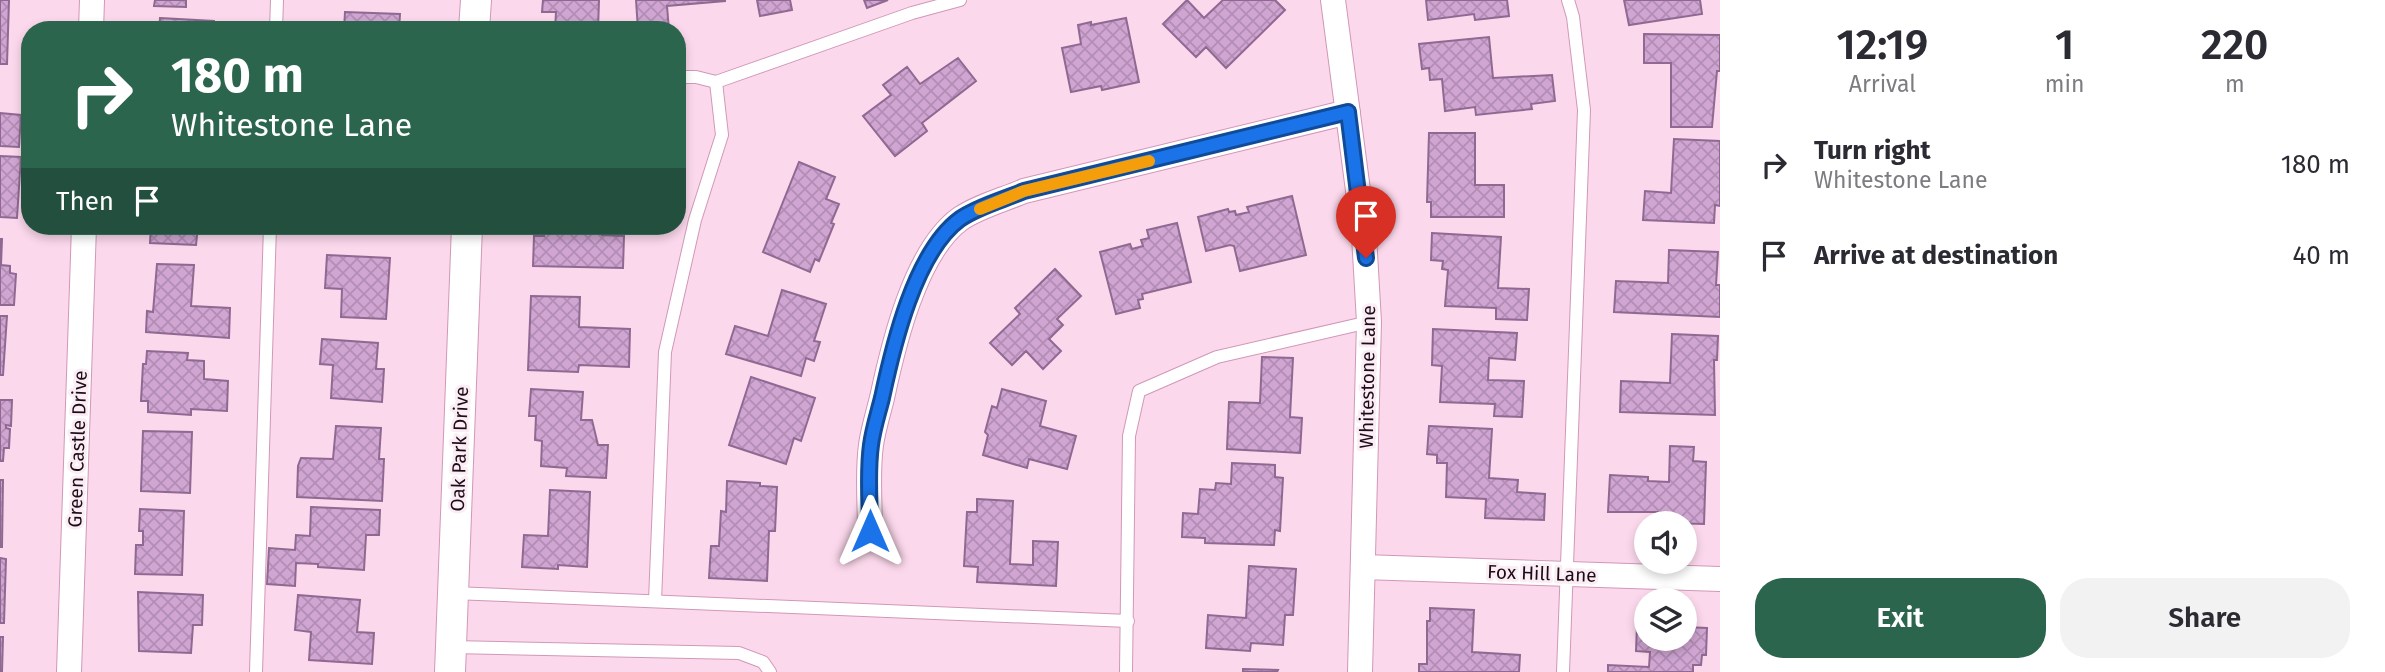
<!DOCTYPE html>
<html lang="en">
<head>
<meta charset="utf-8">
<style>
	body { margin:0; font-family:"Fira Sans",sans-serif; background:#f2f2f3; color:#2b2b33; height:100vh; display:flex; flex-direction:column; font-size:26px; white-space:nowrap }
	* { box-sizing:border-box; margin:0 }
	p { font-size:23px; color:#7c7c81 }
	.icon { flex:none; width:38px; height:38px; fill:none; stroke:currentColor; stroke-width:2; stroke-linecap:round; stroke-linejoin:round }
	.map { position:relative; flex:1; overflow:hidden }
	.panel { display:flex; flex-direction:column; background:#fff; width:665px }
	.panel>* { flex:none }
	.guide { position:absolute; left:21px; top:21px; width:665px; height:214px; border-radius:28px; box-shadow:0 4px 10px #0003; background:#2c654e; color:#fff; overflow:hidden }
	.buttons { position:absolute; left:1634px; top:511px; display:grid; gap:14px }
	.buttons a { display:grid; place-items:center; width:63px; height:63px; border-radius:50%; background:#fff; box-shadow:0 4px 10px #0003; font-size:35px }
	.pin { position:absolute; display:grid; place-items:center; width:60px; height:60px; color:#fff; margin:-72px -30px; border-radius:50% 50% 50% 0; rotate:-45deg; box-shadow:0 0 7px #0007 }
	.pin .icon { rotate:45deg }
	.me { position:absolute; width:77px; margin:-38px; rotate:0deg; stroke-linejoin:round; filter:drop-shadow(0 0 5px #0008) }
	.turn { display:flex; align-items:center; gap:24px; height:147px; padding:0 35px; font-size:32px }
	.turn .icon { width:91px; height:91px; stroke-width:2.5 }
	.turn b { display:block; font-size:49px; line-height:60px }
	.then { display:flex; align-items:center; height:66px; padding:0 35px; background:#0003; gap:14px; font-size:26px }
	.eta { display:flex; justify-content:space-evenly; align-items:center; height:119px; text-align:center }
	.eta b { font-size:42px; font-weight:600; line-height:49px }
	.cta { display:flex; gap:14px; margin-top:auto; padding:14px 35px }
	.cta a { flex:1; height:80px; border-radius:28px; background:#2c654e; color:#fff; font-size:28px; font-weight:600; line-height:80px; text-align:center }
	.cta a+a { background:#f2f2f3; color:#2b2b33 }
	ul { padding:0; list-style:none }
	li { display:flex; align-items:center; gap:21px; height:91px; padding:0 35px }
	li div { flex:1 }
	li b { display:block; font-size:26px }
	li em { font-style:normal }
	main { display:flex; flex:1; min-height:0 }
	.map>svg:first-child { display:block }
	.building { fill:url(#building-cross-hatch); stroke:#906993; stroke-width:2 }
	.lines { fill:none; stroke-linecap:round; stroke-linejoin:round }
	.service-casing { stroke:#d098b8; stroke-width:14 }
	.minor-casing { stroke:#d098b8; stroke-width:26 }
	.tertiary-casing { stroke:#d098b8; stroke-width:32 }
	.service { stroke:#fff; stroke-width:12 }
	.minor { stroke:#fff; stroke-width:24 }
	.tertiary { stroke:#fff; stroke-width:30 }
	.route-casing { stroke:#114b97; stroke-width:18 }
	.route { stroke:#1a73e8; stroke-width:12 }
	.slow { stroke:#f59e0b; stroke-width:12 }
	.labels { text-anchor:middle; stroke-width:6; stroke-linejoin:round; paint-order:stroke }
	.street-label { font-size:19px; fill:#1f0b17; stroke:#faedf4 }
</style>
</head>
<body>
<main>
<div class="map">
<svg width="1720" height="672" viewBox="0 0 1720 672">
	<defs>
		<pattern id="building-cross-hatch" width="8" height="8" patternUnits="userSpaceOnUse" patternTransform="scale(1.75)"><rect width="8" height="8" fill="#d0a5d2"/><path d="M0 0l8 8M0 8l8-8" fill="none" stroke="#b28db4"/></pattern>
	</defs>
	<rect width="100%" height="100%" fill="#fcd8ec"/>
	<path class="building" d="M0,0H9L7,64H0Z
		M155,0H186V7L154,6Z
		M543,0H599L598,30H555L556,12H542Z
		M636,0H725V1L667,6L669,30H638Z
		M757,0H790L792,10L760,16Z
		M864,0H888L867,8Z
		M1187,0L1204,18L1223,0H1275L1285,10L1226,68L1206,47L1196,57L1163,24Z
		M1426,0H1507L1509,16L1475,20L1474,14L1428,20Z
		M1624,0H1700L1702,14L1629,25Z
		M345,12L400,14L399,30H344Z
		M160,18L214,21V30H159Z
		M1126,18L1139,82L1102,90L1101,86L1071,92L1062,48L1081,44L1078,25L1091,22V25Z
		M1644,34L1720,35V71H1717L1712,127H1671V63H1644Z
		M1489,37L1493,78L1552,75L1555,101L1531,104L1532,109L1476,115L1475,107L1445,111L1442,79L1430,80L1429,68L1422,69L1419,44Z
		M958,58L976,81L922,123L927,131L895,156L863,116L891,95L883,85L907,67L920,84Z
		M0,113L21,115L19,147L0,146Z
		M1429,133H1475V185H1504V217H1431V202H1427Z
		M1674,139L1720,141V206L1715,205L1714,223L1643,220L1645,191L1671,193Z
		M0,156L21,157L17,218L0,217Z
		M799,162L835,177L826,199L839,204L831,223L834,224L819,261L815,259L810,272L763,252Z
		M1292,196L1306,255L1240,271L1234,246L1230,245L1206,251L1198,217L1228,209L1229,212L1235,211L1236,215L1249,212L1247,207Z
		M1177,223L1191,282L1142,294L1143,299L1138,300L1140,308L1116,314L1100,252L1130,244L1132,249L1143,246L1141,240L1149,238L1147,230Z
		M151,226H198L196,245L150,243Z
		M337,226H392V233L336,231Z
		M545,226H602V235L624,236L623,268L533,266L534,236H544Z
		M1432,233L1501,237L1498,288L1529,289L1527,320L1496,319V308L1445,306L1448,270L1442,269L1443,261L1431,260Z
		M0,239H2L1,265L10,266V273L16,274L14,305H0Z
		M1669,250L1718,252L1716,285H1720V317L1614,312L1616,281L1668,283Z
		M327,255L390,258L386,319L341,317L342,289L325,288Z
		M157,264L194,265L191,306L230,308L229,338L146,332L147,311L153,312Z
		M1055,269L1081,296L1057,319L1063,325L1049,339L1061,351L1043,369L1026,351L1012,365L990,343L1020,314L1015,308Z
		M782,290L826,304L814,341L820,342L814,361L806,358L801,376L726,354L735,326L768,336Z
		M531,296L580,297L579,327L630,329L629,367L579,365L578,372L528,370Z
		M0,316H7L3,375H0Z
		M1433,329L1517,333L1515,360L1489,358L1488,380L1524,381L1522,417L1494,416L1495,404L1440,402L1442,366L1432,365Z
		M1672,334L1718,336L1717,360H1714L1715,415L1620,412L1621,381L1670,383Z
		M322,339L378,343L376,369H384L382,402L331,398L333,365L320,364Z
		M147,351L188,353L187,360L204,361V379L228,381L227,411L191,409V415L148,412V401H141L143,364H146Z
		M1262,357L1293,358L1290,417L1302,418L1300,453L1227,449L1229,402L1260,403Z
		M751,377L815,398L801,441L794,438L786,464L729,445Z
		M531,389L583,392L581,420H592L598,445H608L606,478L566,476L567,468L541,466L542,441L535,440L536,416H529Z
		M1002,389L1046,401L1040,426L1076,436L1067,469L1029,459L1027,468L983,455L988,435L985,432L992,406L997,408Z
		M0,400H12L11,426L6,425V428L10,429L9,448H4L3,461H0Z
		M336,426L381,428L379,459H384L382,501L297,497L298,466L301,458L333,459Z
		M1429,426L1492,429L1489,478L1518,480L1517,492L1545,494L1544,520L1485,518L1486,499L1446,497L1447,463H1437V455L1427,454Z
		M143,431L192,432L190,493L141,491Z
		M1670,446L1694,447L1693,461L1706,462L1704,524L1667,523V512H1608L1610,475L1648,477V481L1669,482Z
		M1232,463L1275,465V477L1283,478L1280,531L1275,530L1274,545L1205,543V538L1182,537L1183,513L1198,514L1200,489L1215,490L1216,483L1231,484Z
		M0,480H3L2,547H0Z
		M727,481L760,483V486L777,487L775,531H769L767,581L709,578L711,546H719L721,511L726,512Z
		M550,490L590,492L587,567L558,565V569L522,567L524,535L548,536Z
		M977,499L1013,501L1010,564L1033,565V541L1058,542L1056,586L977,582L978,567L964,566L967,512H977Z
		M311,507L380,510L379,535H366L364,570L318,567V564L296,563L295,586L267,584L269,548L295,550L296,535L310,536Z
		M140,509L184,511L182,575L135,574L136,545H143V531H139Z
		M0,558L6,559L4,623H0Z
		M1249,566L1296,569L1293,615H1285L1283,645L1251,643L1250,651L1206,648L1208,615L1246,618Z
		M138,592L203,595L202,625H193L191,653L139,651Z
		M298,595L360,600L357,632L374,633L372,664L309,660L311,632L295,630Z
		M1430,608L1474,610L1472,652L1520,655L1519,672H1419V664H1427V621H1430Z
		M1637,625H1647V639H1685V627L1707,628L1706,655H1702L1701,665H1693V672H1608V665L1649,667L1650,652L1636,651Z
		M0,637H3L2,672H0Z
		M1243,669L1278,670L1277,672H1243Z"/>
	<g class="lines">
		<defs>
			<path id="service" d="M276,30L277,0
				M677,77H696L716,82L912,13L960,0
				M453,593L1128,621
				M655,601L665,352L695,220L722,135L716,82
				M452,647L739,653L763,662L770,672
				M256,672L270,226
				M1126,672L1129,436L1139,391L1217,357L1369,322
				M1563,672L1584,110L1573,17L1568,0"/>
			<path id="minor" d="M1333,0L1364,236L1369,322L1360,672
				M91,30L92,0
				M870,531C870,503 867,473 871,445C873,430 878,414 882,398C893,346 915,252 960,219C979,206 1003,200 1024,191L1348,112
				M1363,567L1720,579
				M69,672L84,226"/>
			<path id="tertiary" d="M474,30L476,0
				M450,672L467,226"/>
		</defs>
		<use href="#service" class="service-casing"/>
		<use href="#minor" class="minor-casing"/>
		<use href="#tertiary" class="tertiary-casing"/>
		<use href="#service" class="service"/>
		<use href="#minor" class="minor"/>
		<use href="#tertiary" class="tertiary"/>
	</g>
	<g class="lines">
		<defs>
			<path id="route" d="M870,531C870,503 867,473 871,445C873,429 878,414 882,398C893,346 915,252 960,219C979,206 1003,200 1024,191L1348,112L1366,258"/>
		</defs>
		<use href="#route" class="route-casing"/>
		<use href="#route" class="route"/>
		<path class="slow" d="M980,209L1024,191L1149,161"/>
	</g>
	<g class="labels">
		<g class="street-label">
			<text transform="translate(1367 377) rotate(-89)" y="7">Whitestone Lane</text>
			<text transform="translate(77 449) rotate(-88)" y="7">Green Castle Drive</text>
			<text transform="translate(459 449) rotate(-88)" y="7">Oak Park Drive</text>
			<text transform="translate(1542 573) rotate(2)" y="7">Fox Hill Lane</text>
		</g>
	</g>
</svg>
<div class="buttons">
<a><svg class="icon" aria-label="sound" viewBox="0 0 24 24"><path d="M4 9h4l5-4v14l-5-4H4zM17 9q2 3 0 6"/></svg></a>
<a><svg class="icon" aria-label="layers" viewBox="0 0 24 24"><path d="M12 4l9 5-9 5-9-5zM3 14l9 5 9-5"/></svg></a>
</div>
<div class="pin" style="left:1366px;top:258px;background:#d93025"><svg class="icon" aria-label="arrive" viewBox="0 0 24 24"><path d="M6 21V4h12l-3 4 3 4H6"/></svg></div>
<svg class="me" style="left:870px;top:531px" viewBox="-20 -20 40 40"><path d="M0-17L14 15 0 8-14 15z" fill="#1a73e8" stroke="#fff" stroke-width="4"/></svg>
<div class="guide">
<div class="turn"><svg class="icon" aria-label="right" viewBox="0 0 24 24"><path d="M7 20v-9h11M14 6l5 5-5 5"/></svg><div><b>180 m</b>Whitestone Lane</div></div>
<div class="then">Then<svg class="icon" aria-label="arrive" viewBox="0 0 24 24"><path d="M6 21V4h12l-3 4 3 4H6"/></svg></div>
</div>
</div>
<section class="panel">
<div class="eta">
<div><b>12:19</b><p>Arrival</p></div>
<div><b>1</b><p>min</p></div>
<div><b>220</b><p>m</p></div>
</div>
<ul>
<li><svg class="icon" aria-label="right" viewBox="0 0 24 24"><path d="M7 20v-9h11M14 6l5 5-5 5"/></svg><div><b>Turn right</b><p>Whitestone Lane</p></div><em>180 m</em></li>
<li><svg class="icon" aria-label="arrive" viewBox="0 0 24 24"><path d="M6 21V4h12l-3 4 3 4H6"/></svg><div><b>Arrive at destination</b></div><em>40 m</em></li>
</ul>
<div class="cta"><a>Exit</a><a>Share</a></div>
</section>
</main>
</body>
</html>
